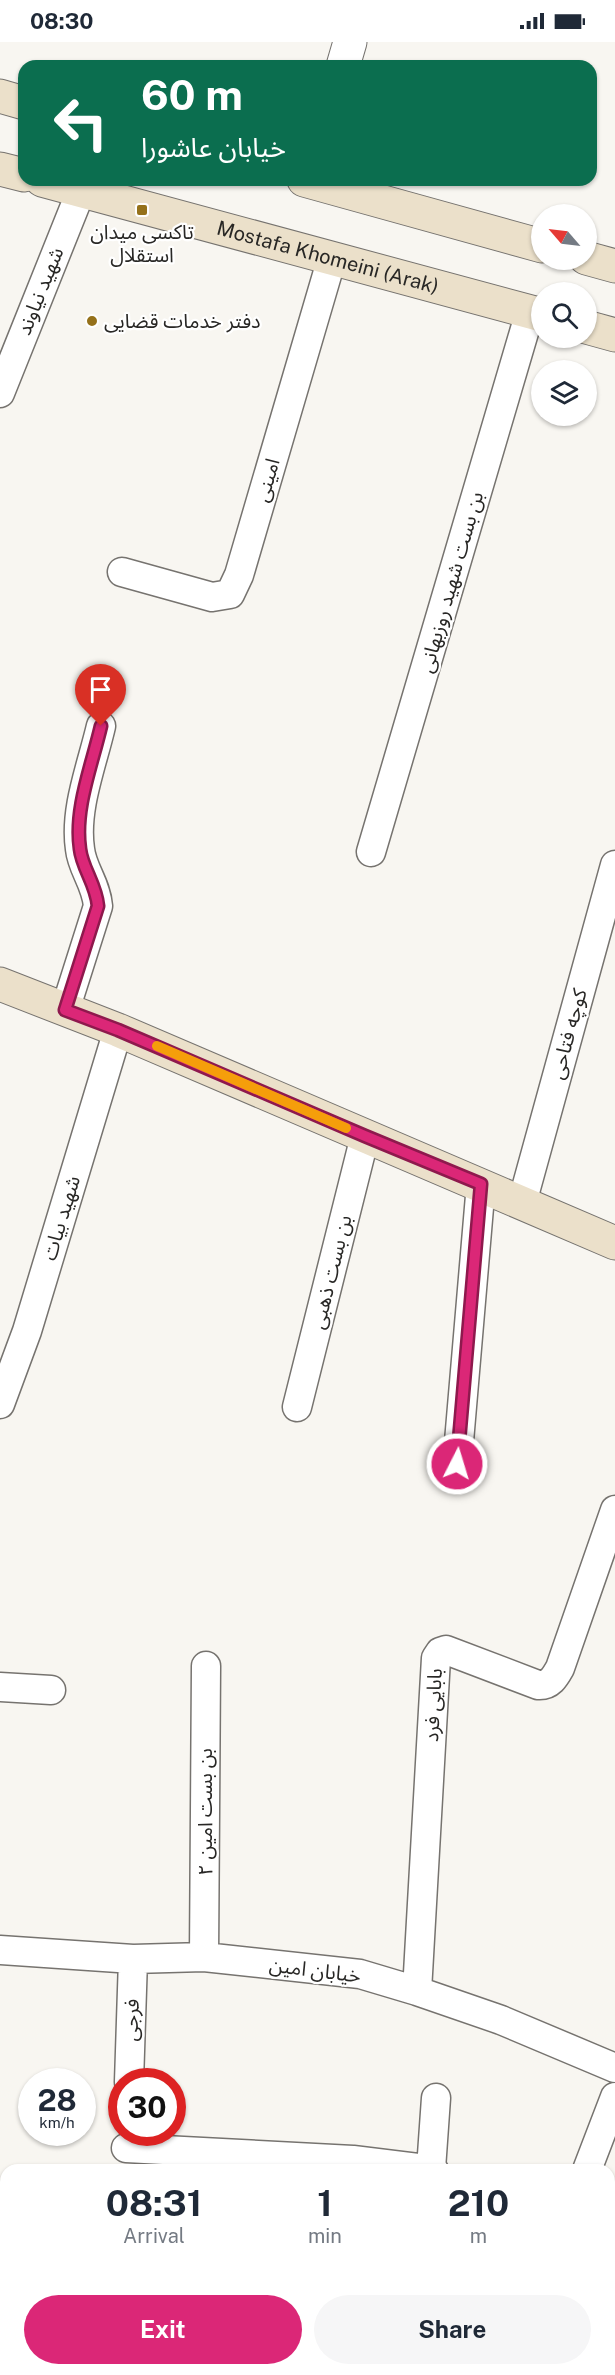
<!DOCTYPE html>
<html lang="en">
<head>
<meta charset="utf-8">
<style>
	body { margin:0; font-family:"Public Sans","Noto Sans Arabic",sans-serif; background:#f6f6f7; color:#1f2937; height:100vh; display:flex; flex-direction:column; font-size:22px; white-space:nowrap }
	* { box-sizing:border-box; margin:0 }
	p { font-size:20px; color:#747a83 }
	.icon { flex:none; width:33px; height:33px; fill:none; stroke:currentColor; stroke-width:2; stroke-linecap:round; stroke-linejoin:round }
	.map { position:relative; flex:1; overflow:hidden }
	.sheet { position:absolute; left:0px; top:2122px; width:615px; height:212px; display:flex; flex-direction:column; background:#fff; border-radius:18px 18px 0 0; box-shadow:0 2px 4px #0004 }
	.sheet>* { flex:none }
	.guide { position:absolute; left:18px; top:18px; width:579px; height:126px; border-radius:18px; box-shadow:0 2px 4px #0004; background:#0b6e4f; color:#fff; overflow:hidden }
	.needle { width:39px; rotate:298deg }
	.tools { position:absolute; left:531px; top:162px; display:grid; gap:12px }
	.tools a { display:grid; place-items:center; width:66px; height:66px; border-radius:50%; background:#fff; box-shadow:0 2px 4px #0004; font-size:30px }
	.speed { position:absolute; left:18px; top:2026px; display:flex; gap:12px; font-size:30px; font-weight:700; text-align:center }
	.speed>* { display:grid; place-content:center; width:78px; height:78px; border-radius:50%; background:#fff; box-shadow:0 2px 4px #0004; line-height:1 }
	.speed small { font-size:15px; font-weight:400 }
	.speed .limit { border:9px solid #d22; background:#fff; color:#111 }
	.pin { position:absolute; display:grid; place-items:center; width:51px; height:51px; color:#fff; margin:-62px -26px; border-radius:50% 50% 50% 0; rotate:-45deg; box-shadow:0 0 6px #0007 }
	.pin .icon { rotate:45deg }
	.me { position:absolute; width:66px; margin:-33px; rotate:5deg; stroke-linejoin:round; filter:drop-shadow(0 0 4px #0008) }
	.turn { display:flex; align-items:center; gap:21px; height:126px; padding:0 24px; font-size:27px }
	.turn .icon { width:78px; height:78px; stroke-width:2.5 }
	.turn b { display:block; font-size:42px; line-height:51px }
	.eta { display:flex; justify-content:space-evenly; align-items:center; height:102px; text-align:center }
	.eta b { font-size:36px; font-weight:700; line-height:42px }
	.cta { display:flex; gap:12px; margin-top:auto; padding:12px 24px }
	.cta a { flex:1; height:69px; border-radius:36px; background:#db2777; color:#fff; font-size:24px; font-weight:700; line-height:69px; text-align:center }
	.cta a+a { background:#f6f6f7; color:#1f2937 }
	.status { display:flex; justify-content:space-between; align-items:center; height:42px; padding:0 30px; background:#fff; direction:ltr }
	.status svg { height:16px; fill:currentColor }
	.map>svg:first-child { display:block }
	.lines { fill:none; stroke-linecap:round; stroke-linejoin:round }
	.minor-casing { stroke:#76736f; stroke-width:31 }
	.tertiary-casing { stroke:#76736f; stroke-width:35 }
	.secondary-casing { stroke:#76736f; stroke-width:35 }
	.minor { stroke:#fff; stroke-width:28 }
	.tertiary { stroke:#fff; stroke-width:33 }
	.secondary { stroke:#ebe0ca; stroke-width:33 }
	.route-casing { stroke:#8e194d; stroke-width:15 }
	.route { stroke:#db2777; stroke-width:10 }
	.slow { stroke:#f59e0b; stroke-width:10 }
	.poi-dot { fill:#95711a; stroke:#fff; stroke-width:2 }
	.labels { text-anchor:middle; stroke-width:4.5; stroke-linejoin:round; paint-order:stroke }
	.poi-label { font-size:20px; fill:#282725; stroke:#fff }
	.street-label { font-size:20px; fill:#282725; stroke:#fff }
</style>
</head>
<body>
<div class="status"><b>08:30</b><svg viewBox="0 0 49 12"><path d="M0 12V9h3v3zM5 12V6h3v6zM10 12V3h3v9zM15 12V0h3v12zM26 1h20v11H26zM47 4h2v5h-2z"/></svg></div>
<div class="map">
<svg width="615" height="2333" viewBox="0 0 615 2333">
	<rect width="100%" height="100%" fill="#f8f6f1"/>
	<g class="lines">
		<defs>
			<path id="minor" d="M0,351L81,149
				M122,530L212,555L230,552L239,533L332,216
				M371,810L530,270
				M65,968L98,864C96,841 82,827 80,807C74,767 92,723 101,684
				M522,1161L615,823
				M0,1362L27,1289L118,988
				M297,1365L365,1094
				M457,1423L481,1142
				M0,1645L51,1648
				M0,1908L133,1917L204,1915L360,1932L417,1949L501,1978L615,2026
				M204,1915L206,1624
				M417,1949L436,1616L440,1610L446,1608L538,1643C550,1644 555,1635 560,1626L615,1468
				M129,2040L133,1917
				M126,2106L353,2118L434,2128
				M431,2127L436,2056
				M587,2128L615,2055
				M0,2252L6,2253
				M117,2333V2328"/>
			<path id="tertiary" d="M343,24L350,0"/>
			<g id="secondary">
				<path d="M0,54L24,61"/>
				<path d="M0,127L24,133"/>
				<path id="s1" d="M42,138L542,273"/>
				<path d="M304,138L542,204"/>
				<path d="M586,216L615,224"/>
				<path d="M586,285L615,293"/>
				<path d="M0,942L118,988L615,1201"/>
			</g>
		</defs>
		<use href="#minor" class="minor-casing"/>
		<use href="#tertiary" class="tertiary-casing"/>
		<use href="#secondary" class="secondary-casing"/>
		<use href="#minor" class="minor"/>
		<use href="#tertiary" class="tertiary"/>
		<use href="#secondary" class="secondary"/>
	</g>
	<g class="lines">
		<defs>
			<path id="route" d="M101,684C92,723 74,767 80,807C82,826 96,842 98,864L65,968L118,988L365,1094L481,1142L457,1422"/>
		</defs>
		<use href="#route" class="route-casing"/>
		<use href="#route" class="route"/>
		<path class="slow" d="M157,1004L346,1086"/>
	</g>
	<g class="poi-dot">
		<rect x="136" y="162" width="12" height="12" rx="3"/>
		<circle cx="92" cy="279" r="6"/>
	</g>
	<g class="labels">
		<g class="poi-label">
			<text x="142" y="197">تاکسی میدان<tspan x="142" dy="23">استقلال</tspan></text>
			<text x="104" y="286" text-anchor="start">دفتر خدمات قضایی</text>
		</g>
		<g class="street-label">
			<text dy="7" stroke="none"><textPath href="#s1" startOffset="296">Mostafa Khomeini (Arak)</textPath></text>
			<text transform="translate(40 249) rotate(-68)" y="7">شهید نیاوند</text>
			<text transform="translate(267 438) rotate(-74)" y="7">امینی</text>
			<text transform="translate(451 540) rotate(-74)" y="7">بن بست شهید روزبهانی</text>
			<text transform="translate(568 992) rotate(-75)" y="7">کوچه فتاحی</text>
			<text transform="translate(61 1176) rotate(-73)" y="7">شهید بیات</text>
			<text transform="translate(331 1230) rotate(-76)" y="7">بن بست ذهبی</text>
			<text transform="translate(433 1663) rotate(-87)" y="7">بابایی فرد</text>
			<text transform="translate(205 1770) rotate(-90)" y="7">بن بست امین ۲</text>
			<text transform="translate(315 1928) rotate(7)" y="7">خیابان امین</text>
			<text transform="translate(131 1978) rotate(-88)" y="7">فرجی</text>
		</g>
	</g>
</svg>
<div class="tools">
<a><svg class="needle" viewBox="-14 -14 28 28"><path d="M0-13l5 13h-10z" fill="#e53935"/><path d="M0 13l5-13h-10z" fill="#747a83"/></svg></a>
<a><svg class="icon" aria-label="search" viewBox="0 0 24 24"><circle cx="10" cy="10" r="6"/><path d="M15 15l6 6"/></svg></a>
<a><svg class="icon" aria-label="layers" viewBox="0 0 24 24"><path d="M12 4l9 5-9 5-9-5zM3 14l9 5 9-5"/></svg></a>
</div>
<div class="speed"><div>28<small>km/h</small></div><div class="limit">30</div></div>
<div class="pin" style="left:101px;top:684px;background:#d93025"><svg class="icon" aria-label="arrive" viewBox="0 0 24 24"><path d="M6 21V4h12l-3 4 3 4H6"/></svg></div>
<svg class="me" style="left:457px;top:1422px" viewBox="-20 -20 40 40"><circle r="17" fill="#db2777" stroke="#fff" stroke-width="3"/><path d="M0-11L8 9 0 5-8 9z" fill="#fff"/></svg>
<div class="guide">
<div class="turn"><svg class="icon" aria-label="left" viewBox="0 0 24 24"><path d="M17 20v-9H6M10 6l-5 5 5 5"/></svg><div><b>60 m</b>خیابان عاشورا</div></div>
</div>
<section class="sheet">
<div class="eta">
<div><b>08:31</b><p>Arrival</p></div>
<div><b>1</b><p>min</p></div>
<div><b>210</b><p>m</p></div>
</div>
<div class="cta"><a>Exit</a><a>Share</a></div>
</section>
</div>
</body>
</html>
